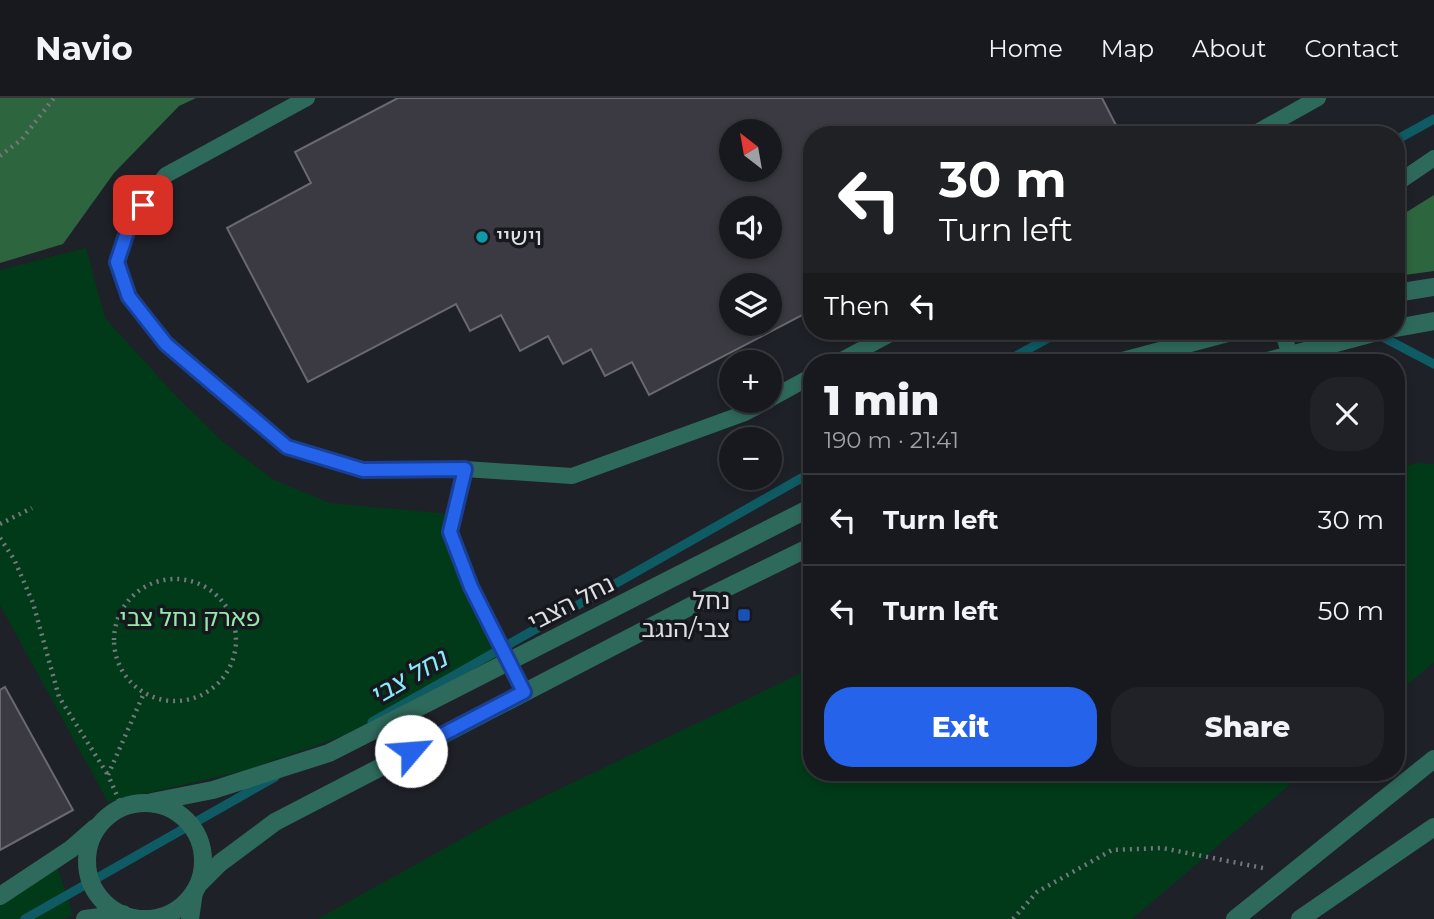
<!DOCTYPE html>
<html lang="en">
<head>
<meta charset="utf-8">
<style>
	body { margin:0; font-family:Montserrat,"Noto Sans Hebrew",sans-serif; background:#202227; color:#f1f3f6; height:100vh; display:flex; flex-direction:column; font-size:26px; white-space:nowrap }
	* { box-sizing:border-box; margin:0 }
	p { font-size:23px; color:#9ea0a4 }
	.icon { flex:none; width:38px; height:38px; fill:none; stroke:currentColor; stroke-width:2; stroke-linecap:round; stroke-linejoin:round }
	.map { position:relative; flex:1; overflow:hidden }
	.sheet { position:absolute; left:803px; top:256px; width:602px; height:427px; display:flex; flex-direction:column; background:#17191e; border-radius:28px; box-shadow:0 4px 10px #0003,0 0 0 2px #36383c }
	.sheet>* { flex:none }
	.banner { position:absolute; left:803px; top:28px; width:602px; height:214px; border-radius:28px; box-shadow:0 4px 10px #0003,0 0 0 2px #36383c; background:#202124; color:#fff; overflow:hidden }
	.needle { width:46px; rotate:329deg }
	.fabs { position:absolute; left:719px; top:21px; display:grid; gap:14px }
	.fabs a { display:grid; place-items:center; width:63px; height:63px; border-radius:50%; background:#17191e; box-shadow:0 4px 10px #0003,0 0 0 2px #36383c; font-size:35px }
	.pin { position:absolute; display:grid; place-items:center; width:60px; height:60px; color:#fff; margin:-30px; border-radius:14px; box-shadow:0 4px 10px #0006 }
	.me { position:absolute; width:77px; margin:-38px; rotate:63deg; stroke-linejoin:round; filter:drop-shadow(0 0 5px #0008) }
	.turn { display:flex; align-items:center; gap:24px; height:147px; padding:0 21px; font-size:32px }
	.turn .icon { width:91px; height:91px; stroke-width:2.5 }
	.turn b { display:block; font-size:49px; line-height:60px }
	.then { display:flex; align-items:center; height:66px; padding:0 21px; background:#0003; gap:14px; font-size:26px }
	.round { display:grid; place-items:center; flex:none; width:74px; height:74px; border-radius:28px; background:#202227 }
	.head { display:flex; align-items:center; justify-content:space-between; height:119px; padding:0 21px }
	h1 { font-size:42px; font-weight:800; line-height:52px }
	.button { display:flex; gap:14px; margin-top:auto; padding:14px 21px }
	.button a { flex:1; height:80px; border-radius:28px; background:#2563eb; color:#fff; font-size:28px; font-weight:800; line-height:80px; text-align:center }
	.button a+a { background:#202227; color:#f1f3f6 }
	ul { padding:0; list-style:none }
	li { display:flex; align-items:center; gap:21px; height:91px; padding:0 21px; border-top:2px solid #36383c }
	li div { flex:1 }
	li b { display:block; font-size:26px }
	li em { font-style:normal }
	header { display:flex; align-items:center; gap:42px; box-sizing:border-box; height:98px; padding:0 35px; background:#17191e; border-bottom:2px solid #36383c }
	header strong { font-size:33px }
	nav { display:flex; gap:38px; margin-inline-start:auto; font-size:24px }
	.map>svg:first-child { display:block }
	.green { fill:#003a19 }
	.forest { fill:#2d653f }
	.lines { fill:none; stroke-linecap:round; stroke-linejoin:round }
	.stream { stroke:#0e5b64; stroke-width:9 }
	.building { fill:#3b3941; stroke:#6a6870; stroke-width:2; fill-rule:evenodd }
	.path { stroke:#75777d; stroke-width:4.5; stroke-dasharray:2 5; stroke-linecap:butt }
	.service { stroke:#2e6a5c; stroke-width:16 }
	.minor { stroke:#2e6a5c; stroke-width:18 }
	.tertiary { stroke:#2e6a5c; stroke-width:18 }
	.route-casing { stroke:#184099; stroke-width:18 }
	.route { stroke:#2563eb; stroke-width:12 }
	.culture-dot { fill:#0f9aa8; stroke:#16181e; stroke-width:2.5 }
	.transit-dot { fill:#1a4fb4; stroke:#16181e; stroke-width:2.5 }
	.labels { text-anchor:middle; stroke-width:7; stroke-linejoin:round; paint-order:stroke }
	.poi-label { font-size:24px; fill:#dee0e5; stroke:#16181e; text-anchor:start }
	.street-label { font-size:24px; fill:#dee0e5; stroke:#16181e }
	.park-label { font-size:24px; fill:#95e8ab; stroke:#16181e }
	.water-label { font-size:26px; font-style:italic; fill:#88e9f7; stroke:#16181e }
</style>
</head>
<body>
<header>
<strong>Navio</strong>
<nav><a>Home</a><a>Map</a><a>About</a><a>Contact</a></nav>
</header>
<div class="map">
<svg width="1434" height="821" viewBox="0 0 1434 821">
	<rect width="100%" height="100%" fill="#1f2128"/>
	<path class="green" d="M86,150L105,220L175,297L223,344L274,382L330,405L450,416L462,491L497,560L354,634L247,672L108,704L0,507V172Z
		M1418,365L1434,366V564L1397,596V370Z
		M812,570V674H1305L1132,821H318L497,721Z
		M58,770L73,817L63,821H0V803Z"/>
	<path class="forest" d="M0,0H196L179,8L114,75L63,146L0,165Z
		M1434,97V173L1397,178V120Z"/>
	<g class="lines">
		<path class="stream" d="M1396,42L1434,21
			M1377,236L1434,266
			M1005,264L1061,233
			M372,624L812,374
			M25,821L275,679"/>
	</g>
	<path class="building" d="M398,0H1102L1121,37H812V212L649,297L632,264L605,278L591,251L563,266L548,238L520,253L501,217L470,233L456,206L308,284L227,130L311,85L295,54ZM732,33H770V72H732ZM732,110H770V149H732ZM732,187H770V226H732Z
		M5,589L73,712L0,752V592Z"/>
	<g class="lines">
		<path class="path" d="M0,58L22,41L54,0
			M0,426L32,410
			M0,440L14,461L33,505L59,599L108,677
			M114 542a61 61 0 1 1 122 0a61 61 0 1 1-122 0Z
			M122,709L108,677L144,595
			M1013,821L1037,794L1112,752L1162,750L1263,770"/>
		<path class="service" d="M307,0L166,77L131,122L117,164L129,199L166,245L287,349L363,372L465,371L572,378L745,315L768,303
			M1252,37L1318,0
			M1396,86L1434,60
			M1282,233L1290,256
			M838,264L896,233
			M770,301L812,278
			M465,371L450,434L471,489L524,595"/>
		<path class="minor" d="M133,820L135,821
			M190,821L194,794"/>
		<path class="tertiary" d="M1396,195L1434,189
			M1396,230L1434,223
			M1119,264L1235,233
			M1264,264L1381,233
			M152,704L213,692L329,655L812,409
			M87 763a58 58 0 1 1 116 0a58 58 0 1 1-116 0Z
			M199,786L220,765L275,724L714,496L812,448
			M0,798L71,751L95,730
			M85,821L123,816
			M1235,821L1434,661
			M1300,821L1434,729"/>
	</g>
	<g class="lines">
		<defs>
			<path id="route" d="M143,107L131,122L117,164L129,199L166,246L287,349L363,372L465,371L450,434L471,489L524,594L411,653"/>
		</defs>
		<use href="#route" class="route-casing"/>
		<use href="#route" class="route"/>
	</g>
	<circle class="culture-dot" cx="482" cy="139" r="7"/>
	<rect class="transit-dot" x="737" y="510" width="14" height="14" rx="3.5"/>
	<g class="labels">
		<g class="poi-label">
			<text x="496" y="147">וישיי</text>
			<text x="730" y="511" text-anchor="end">נחל<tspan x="730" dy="28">צבי/הנגב</tspan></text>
		</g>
		<g class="street-label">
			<text transform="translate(571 505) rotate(-27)" y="8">נחל הצבי</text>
		</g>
		<g class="park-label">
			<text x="190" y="528">פארק נחל צבי</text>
		</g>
		<g class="water-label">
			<text transform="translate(408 579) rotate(-30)" y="9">נחל צבי</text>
		</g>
	</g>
</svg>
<div class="fabs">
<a><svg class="needle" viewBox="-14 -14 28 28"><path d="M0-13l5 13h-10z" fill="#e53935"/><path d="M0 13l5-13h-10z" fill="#9ea0a4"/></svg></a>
<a><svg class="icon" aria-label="sound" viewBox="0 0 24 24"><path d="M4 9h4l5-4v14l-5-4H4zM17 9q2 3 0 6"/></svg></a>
<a><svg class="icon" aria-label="layers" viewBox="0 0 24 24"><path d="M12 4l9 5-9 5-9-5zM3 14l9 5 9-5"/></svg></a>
<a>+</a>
<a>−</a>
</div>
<div class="pin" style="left:143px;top:107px;background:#d93025"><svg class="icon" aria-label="arrive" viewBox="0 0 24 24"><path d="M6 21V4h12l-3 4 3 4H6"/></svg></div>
<svg class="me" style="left:411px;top:653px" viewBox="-20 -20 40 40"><circle r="19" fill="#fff"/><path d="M0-13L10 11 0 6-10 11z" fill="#2563eb"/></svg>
<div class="banner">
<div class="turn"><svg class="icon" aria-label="left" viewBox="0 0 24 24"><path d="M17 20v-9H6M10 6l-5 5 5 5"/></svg><div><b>30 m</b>Turn left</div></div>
<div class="then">Then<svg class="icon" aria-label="left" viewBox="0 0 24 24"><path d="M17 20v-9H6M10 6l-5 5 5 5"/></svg></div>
</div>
<section class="sheet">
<div class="head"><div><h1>1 min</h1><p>190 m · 21:41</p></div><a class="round"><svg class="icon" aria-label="close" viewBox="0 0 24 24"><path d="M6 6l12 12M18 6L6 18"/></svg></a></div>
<ul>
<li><svg class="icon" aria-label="left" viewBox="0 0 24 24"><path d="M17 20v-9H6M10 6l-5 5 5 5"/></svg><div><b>Turn left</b></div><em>30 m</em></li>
<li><svg class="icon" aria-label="left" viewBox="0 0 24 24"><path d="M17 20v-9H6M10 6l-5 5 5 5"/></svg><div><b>Turn left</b></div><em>50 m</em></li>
</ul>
<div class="button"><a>Exit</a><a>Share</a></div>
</section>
</div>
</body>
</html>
